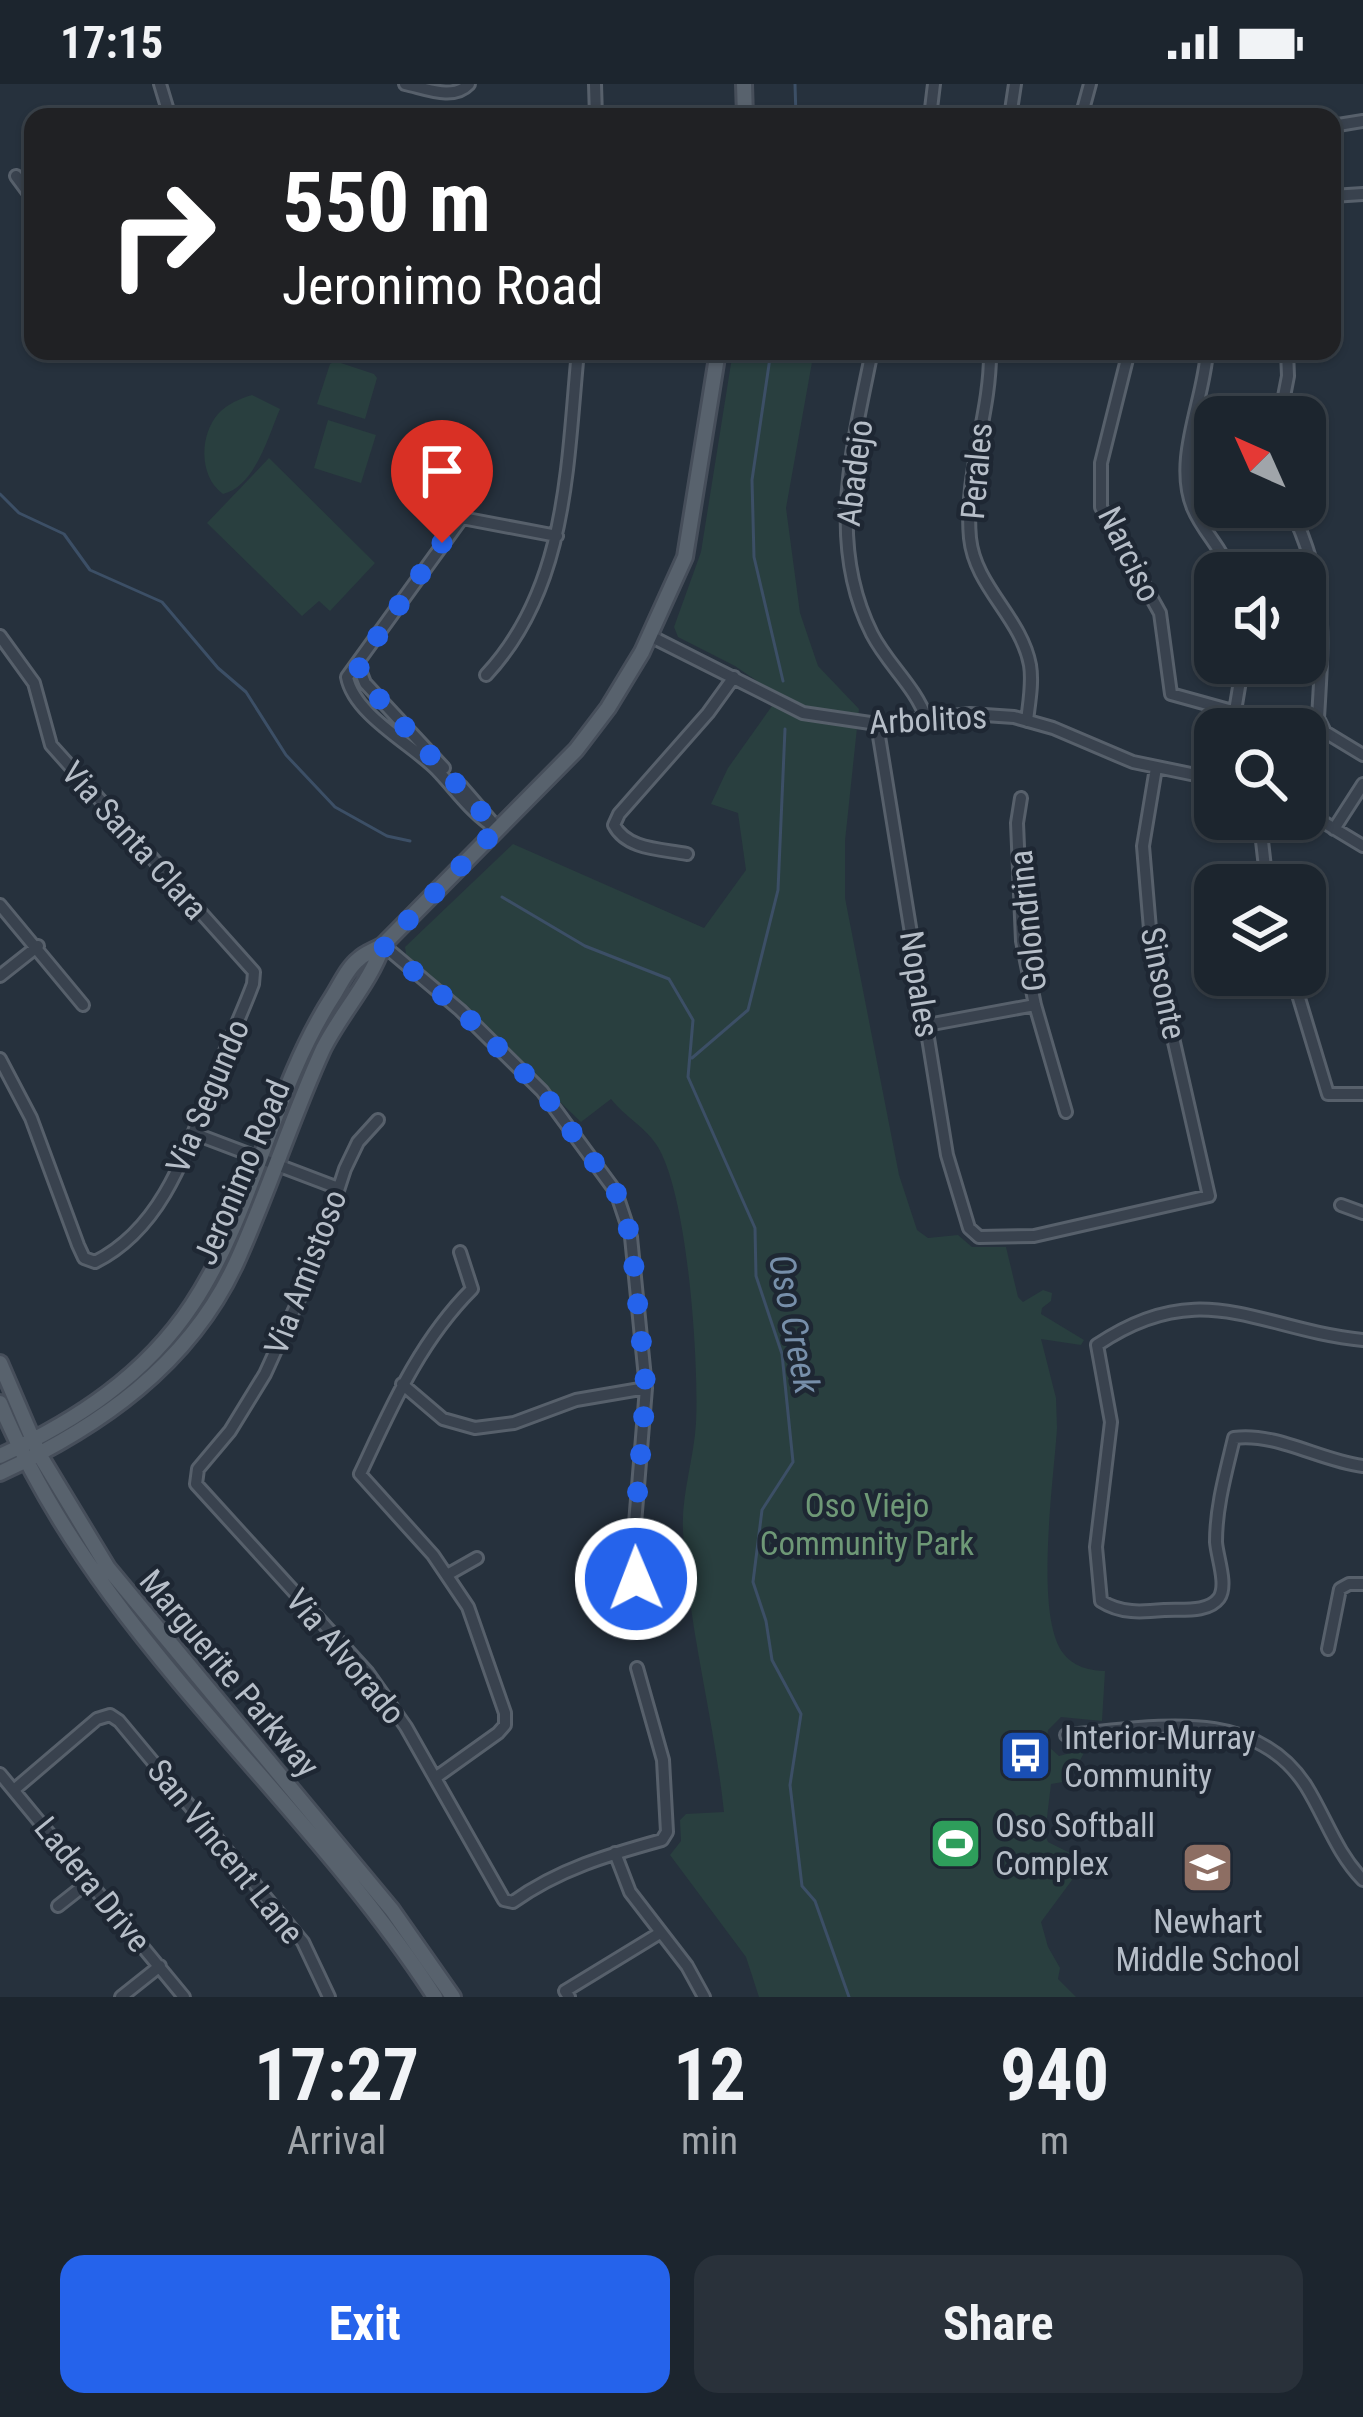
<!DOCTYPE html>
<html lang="en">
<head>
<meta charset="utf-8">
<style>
	body { margin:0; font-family:"Roboto Condensed",sans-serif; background:#29313a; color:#f1f3f6; height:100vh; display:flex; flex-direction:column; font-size:45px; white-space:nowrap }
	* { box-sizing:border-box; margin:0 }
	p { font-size:39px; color:#a0a5aa }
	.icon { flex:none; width:66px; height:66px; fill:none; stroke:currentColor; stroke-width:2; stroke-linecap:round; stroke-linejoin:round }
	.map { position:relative; height:1913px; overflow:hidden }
	.sheet { display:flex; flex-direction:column; background:#1c252e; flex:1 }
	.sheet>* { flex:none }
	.hud { position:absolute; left:24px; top:24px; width:1317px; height:252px; border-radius:24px; box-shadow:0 3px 9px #0004,0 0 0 3px #3a424a; background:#202124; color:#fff; overflow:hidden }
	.needle { width:78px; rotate:315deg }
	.buttons { position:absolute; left:1194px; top:312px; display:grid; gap:24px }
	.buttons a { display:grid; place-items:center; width:132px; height:132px; border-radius:24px; background:#1c252e; box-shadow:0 3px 9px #0004,0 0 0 3px #3a424a; font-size:60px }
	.pin { position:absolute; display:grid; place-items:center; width:102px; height:102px; color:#fff; margin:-123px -51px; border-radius:50% 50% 50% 0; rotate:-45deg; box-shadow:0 0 12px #0007 }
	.pin .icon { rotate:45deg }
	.me { position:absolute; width:132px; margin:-66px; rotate:359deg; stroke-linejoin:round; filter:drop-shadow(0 0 9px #0008) }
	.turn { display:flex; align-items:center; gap:42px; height:252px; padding:0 60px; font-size:54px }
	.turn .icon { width:156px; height:156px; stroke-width:2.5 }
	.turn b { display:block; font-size:84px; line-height:102px }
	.eta { display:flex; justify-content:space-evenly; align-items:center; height:204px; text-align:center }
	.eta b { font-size:72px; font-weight:700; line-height:84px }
	.action { display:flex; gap:24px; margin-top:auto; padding:24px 60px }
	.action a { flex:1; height:138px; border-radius:24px; background:#2563eb; color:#fff; font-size:48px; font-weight:700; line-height:138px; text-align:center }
	.action a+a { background:#29313a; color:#f1f3f6 }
	.status { display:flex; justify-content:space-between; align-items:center; height:84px; padding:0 60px; background:#1c252e; direction:ltr }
	.status svg { height:33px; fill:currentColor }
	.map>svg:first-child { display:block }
	.green { fill:#293f3f }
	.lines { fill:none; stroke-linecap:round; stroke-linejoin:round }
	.stream { stroke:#3c4f66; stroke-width:3 }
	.minor-casing { stroke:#57606b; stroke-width:16 }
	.major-casing { stroke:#464e5a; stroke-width:20 }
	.minor { stroke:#39424e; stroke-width:10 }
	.major { stroke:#58626d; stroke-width:14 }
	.route { stroke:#2563eb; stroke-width:21; stroke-dasharray:0 37.8 }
	.labels { text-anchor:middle; stroke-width:9; stroke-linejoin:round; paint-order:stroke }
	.street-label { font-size:33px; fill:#b6bec8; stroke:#1e2733 }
	.park-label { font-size:33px; fill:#6e9876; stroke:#1e2733 }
	.poi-label { font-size:33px; fill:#b6bec8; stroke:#1e2733; text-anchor:start }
	.water-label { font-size:36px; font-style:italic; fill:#778faa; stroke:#1e2733 }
</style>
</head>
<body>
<div class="status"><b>17:15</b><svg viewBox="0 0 49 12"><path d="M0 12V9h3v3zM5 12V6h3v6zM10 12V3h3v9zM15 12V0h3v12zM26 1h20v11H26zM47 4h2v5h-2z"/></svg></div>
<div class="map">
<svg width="1363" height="1913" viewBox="0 0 1363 1913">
	<rect width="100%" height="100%" fill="#26313d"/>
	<path class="green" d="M733,267H814L786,424L800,529L818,582L859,625L845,757V814L899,1091L917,1146L928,1154L958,1151L972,1163H1006L1018,1213L1023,1218L1043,1206L1052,1209L1051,1217L1042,1224L1041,1230L1084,1256L1081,1261L1041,1255L1056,1314L1057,1344C1054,1394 1034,1531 1063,1569C1072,1582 1090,1587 1105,1587L1102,1637L1061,1633L1048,1646L1047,1661L1059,1672L1086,1665L1069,1697L1051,1700L1045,1750L1048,1758L1086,1777L1041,1838L1048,1863L1060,1884L1058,1895L1076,1913H759L746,1873L670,1771L681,1757L680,1736L686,1730L724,1728C714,1634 688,1542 683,1447C681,1411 694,1375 696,1339C699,1280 688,1107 656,1060C645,1043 624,1032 611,1015L581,1038L406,870L405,863L513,760L704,844L746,786L738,729L711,720L728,684L779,612L735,582L678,553L674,543L701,468Z
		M335,277L374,290L377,294L365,335L317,320L330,280Z
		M252,311L280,325C268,353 255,402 223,410C199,393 199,352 218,330C227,320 239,315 252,311Z
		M328,336L376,351L361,399L314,384Z
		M269,374L375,479L330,527L319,517L302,532L207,439Z"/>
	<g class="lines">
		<path class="stream" d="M795,0L796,33
			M771,267L752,396L754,473L783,597
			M0,410L19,429L64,450L90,486L162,518L218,584L246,608L286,671L335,723L387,752L410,757
			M502,813L585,862L669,895L693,936L688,993L755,1144L756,1192L782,1270L793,1378L762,1426L753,1498L766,1537L772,1576L801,1630L790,1701L802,1802L815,1817L849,1913
			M692,974L748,926L778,806L785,645"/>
		<defs>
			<path id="minor" d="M160,0L170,33
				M405,0C425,4 453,17 469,0
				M595,0L596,33
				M930,33L934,0
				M1010,33L1015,0
				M1081,33L1090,0
				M1332,42L1363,37
				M16,92L33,115
				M1332,112L1363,110
				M872,267C853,361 826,459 872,550C888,581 915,602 927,636
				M990,267C991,330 964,390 970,454C975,503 1021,533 1030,581C1033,599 1029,619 1027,637
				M1129,267L1101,379V423L1160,529L1171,610L1236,628
				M1207,267C1204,317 1173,375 1193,424C1203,448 1222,464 1231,489
				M1280,333L1288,292L1287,267
				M1290,423C1328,502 1323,549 1318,634L1325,648L1363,671
				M0,552L34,599L51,661L254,888L253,900C241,932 226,963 214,995C188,1062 165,1143 95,1178L84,1174L78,1161L31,1034L0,975
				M650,552L803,629L877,640L970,630L1014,633L1053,644L1133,678L1215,695
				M358,581L365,599L444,684
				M486,591C568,503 567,380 578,267
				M877,640L947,1071L969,1144L979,1153L1034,1152L1209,1112L1151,857L1143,762L1156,684
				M1232,645L1243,579
				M461,702L492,738
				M1021,714L1017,739L1022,857L1035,921L1066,1028
				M1305,727L1363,762
				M497,745C472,730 457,707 437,686C413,661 354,631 347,593L462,434L557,452
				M1334,745L1363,700
				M687,770C662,765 627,766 614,741L619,730L708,629L734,593
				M1267,801L1262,757L1271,735
				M0,821L83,921
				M383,861L460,926L542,1007L616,1108L631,1153L646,1304L634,1452L639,1537
				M1292,891L1328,1010H1363
				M0,892L38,862
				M927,941L1035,921
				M378,1036L358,1058L345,1085L311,1189L265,1290L230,1347L198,1385L196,1400L368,1589L406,1643L504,1816L513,1818C559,1785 608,1771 662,1756L667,1748L663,1676L637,1584
				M193,1049L338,1104
				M1341,1121L1363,1129
				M1363,1256C1259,1246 1202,1190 1097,1261L1111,1338L1096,1463L1101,1517C1121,1530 1142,1528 1165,1526C1182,1525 1208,1529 1219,1514C1228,1501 1217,1473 1216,1458C1216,1422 1226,1388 1234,1354C1276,1348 1321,1377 1363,1382
				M402,1300L443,1335L475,1344L514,1339L576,1316L646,1304
				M447,1491L477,1474
				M1328,1565L1340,1505L1349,1500H1363
				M1066,1651C1147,1645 1253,1619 1306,1702C1326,1734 1336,1768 1363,1796
				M0,1690L184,1913
				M435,1694L498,1649L505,1641V1629L468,1523L433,1471L360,1390C391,1324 419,1258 472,1205L460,1168
				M15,1705L97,1635L110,1631L119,1637L303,1858L329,1913
				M615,1769L630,1808L687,1882L704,1913
				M58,1822L91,1796
				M121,1913L160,1882
				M569,1913L565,1907L660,1849"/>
			<path id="major" d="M744,0L745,33
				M0,1279L39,1370L108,1484L392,1826L453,1913
				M0,1319C95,1551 301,1706 435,1913
				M0,1372C76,1337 145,1292 192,1221C255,1126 271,1008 333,912C340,901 348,883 359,875C365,869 375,866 383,861L576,666L608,624L642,568L685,473L718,267
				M0,1389C99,1343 189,1281 236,1179C268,1109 291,1035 323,965C341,929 370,899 383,861"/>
		</defs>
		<use href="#minor" class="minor-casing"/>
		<use href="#major" class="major-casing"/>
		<use href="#minor" class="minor"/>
		<use href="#major" class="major"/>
	</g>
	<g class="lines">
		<path class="route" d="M442,459L358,581L365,599L497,745L383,862L460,926L542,1007L616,1108L631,1153L646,1304L634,1452L636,1495"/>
	</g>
	<defs>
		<symbol id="bus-square" viewBox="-11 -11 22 22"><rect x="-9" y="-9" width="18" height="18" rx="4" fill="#1a4fb4" stroke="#1e2733"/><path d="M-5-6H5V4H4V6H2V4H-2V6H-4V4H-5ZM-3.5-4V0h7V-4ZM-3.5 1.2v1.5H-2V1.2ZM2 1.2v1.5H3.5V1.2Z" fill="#fff"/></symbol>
		<symbol id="stadium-square" viewBox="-11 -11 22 22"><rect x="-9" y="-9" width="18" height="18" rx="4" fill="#2e9e5b" stroke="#1e2733"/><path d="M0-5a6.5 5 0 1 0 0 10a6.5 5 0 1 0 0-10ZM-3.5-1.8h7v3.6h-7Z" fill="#fff"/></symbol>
		<symbol id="school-square" viewBox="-11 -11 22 22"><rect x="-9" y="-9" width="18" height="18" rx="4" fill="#8d6e63" stroke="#1e2733"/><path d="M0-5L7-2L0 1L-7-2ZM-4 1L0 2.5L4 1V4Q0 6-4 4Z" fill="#fff"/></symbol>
	</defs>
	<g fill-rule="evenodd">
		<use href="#bus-square" x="996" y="1642" width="59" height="59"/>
		<use href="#stadium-square" x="926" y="1730" width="59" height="59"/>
		<use href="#school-square" x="1178" y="1754" width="59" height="59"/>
	</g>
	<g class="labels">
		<g class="street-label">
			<text transform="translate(976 387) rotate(-85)" y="12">Perales</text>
			<text transform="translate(854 389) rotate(-83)" y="12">Abadejo</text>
			<text transform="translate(1130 470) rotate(64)" y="12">Narciso</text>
			<text transform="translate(928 635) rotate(-3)" y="12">Arbolitos</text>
			<text transform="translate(135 756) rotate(48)" y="12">Via Santa Clara</text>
			<text transform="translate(1027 837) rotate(-96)" y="12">Golondrina</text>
			<text transform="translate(1164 899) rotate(78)" y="12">Sinsonte</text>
			<text transform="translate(920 900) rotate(81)" y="12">Nopales</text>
			<text transform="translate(207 1012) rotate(-67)" y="12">Via Segundo</text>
			<text transform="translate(241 1088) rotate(-67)" y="12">Jeronimo Road</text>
			<text transform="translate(305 1188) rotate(-69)" y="12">Via Amistoso</text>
			<text transform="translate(346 1572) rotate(50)" y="12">Via Alvorado</text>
			<text transform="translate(230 1589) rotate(50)" y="12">Marguerite Parkway</text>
			<text transform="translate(226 1767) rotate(51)" y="12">San Vincent Lane</text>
			<text transform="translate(93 1800) rotate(51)" y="12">Ladera Drive</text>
		</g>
		<g class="park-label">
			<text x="867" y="1433">Oso Viejo<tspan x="867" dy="38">Community Park</tspan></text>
		</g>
		<g class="poi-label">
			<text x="1064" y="1665">Interior-Murray<tspan x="1064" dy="38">Community</tspan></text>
			<text x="995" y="1753">Oso Softball<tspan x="995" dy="38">Complex</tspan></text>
			<text x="1208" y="1849" text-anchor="middle">Newhart<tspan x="1208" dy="38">Middle School</tspan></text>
		</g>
		<g class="water-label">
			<text transform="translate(795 1240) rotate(79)" y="13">Oso Creek</text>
		</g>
	</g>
</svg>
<div class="buttons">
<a><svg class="needle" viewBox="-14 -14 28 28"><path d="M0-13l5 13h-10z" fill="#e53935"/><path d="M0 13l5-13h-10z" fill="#a0a5aa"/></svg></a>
<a><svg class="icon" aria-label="sound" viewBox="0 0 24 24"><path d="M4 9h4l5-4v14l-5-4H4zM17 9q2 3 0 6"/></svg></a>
<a><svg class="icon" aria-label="search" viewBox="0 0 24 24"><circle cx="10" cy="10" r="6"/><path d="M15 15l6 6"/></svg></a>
<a><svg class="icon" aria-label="layers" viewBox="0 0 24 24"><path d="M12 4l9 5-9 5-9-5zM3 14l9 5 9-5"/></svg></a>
</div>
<div class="pin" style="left:442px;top:459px;background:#d93025"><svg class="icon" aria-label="arrive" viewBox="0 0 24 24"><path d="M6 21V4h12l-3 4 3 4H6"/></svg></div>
<svg class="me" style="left:636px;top:1495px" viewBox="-20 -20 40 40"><circle r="17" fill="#2563eb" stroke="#fff" stroke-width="3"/><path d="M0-11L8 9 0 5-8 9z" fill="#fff"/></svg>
<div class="hud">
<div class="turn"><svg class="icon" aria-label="right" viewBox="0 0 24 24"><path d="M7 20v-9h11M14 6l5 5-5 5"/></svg><div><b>550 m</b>Jeronimo Road</div></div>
</div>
</div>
<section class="sheet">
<div class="eta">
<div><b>17:27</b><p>Arrival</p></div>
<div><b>12</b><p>min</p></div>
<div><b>940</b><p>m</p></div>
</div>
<div class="action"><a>Exit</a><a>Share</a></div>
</section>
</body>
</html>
